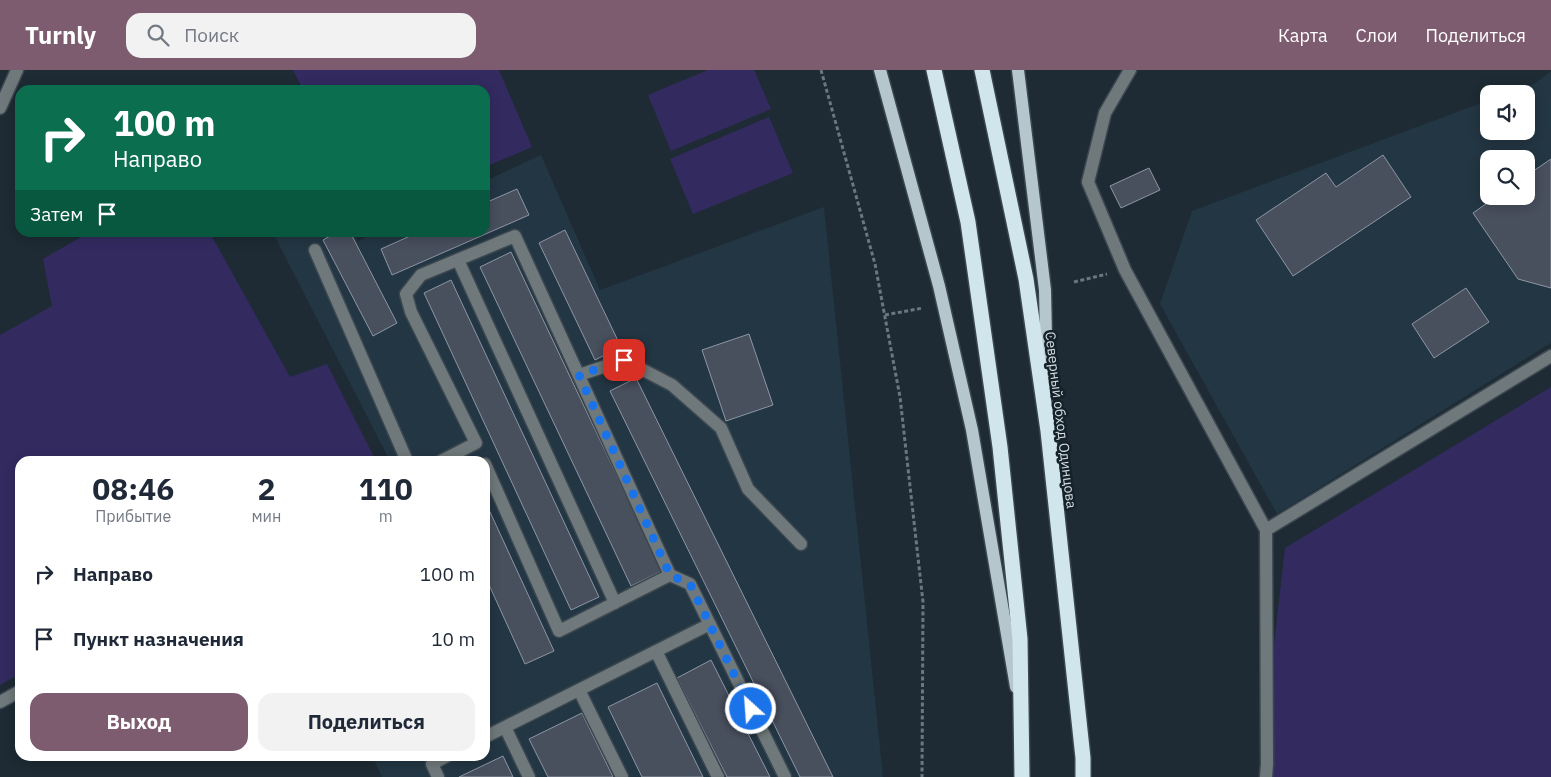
<!DOCTYPE html>
<html lang="ru">
<head>
<meta charset="utf-8">
<style>
	body { margin:0; font-family:"IBM Plex Sans",sans-serif; background:#f2f2f3; color:#1f2937; height:100vh; display:flex; flex-direction:column; font-size:19px; white-space:nowrap }
	* { box-sizing:border-box; margin:0 }
	p { font-size:16px; color:#747a83 }
	.icon { flex:none; width:28px; height:28px; fill:none; stroke:currentColor; stroke-width:2; stroke-linecap:round; stroke-linejoin:round }
	.map { position:relative; flex:1; overflow:hidden }
	.sheet { position:absolute; left:15px; top:386px; width:475px; height:305px; display:flex; flex-direction:column; background:#fff; border-radius:15px; box-shadow:0 2px 12px #0003 }
	.sheet>* { flex:none }
	.top-card { position:absolute; left:15px; top:15px; width:475px; height:152px; border-radius:15px; box-shadow:0 2px 12px #0003; background:#0b6e4f; color:#fff; overflow:hidden }
	.tools { position:absolute; left:1480px; top:15px; display:grid; gap:10px }
	.tools a { display:grid; place-items:center; width:55px; height:55px; border-radius:10px; background:#fff; box-shadow:0 2px 12px #0003; font-size:25px }
	.pin { position:absolute; display:grid; place-items:center; width:42px; height:42px; color:#fff; margin:-21px; border-radius:10px; box-shadow:0 2px 8px #0006 }
	.me { position:absolute; width:55px; margin:-28px; rotate:334deg; stroke-linejoin:round; filter:drop-shadow(0 0 4px #0008) }
	.turn { display:flex; align-items:center; gap:18px; height:105px; padding:0 15px; font-size:22px }
	.turn .icon { width:65px; height:65px; stroke-width:2.5 }
	.turn b { display:block; font-size:35px; line-height:42px }
	.then { display:flex; align-items:center; height:48px; padding:0 15px; background:#0003; gap:10px; font-size:19px }
	.eta { display:flex; justify-content:space-evenly; align-items:center; height:85px; text-align:center }
	.eta b { font-size:30px; font-weight:700; line-height:35px }
	.cta { display:flex; gap:10px; margin-top:auto; padding:10px 15px }
	.cta a { flex:1; height:58px; border-radius:15px; background:#7d5c70; color:#fff; font-size:20px; font-weight:700; line-height:58px; text-align:center }
	.cta a+a { background:#f2f2f3; color:#1f2937 }
	ul { padding:0; list-style:none }
	li { display:flex; align-items:center; gap:15px; height:65px; padding:0 15px }
	li div { flex:1 }
	li b { display:block; font-size:19px }
	li em { font-style:normal }
	header { display:flex; align-items:center; gap:30px; box-sizing:border-box; height:70px; padding:0 25px; background:#7d5c70; color:#fff }
	header strong { font-size:24px }
	nav { display:flex; gap:28px; margin-inline-start:auto; font-size:18px }
	.search { width:350px; height:45px; background:#f2f2f3; display:flex; align-items:center; gap:12px; box-sizing:border-box; padding:0 18px; border-radius:15px; color:#747a83; font-size:19px }
	.map>svg:first-child { display:block }
	.built { fill:#233643; fill-rule:evenodd }
	.green { fill:#332b60 }
	.building { fill:#484f5d; stroke:#8e96a5 }
	.lines { fill:none; stroke-linecap:round; stroke-linejoin:round }
	.minor-casing { stroke:#3b4750; stroke-width:15 }
	.major-casing { stroke:#3b4750; stroke-width:15 }
	.highway-casing { stroke:#3b4750; stroke-width:18 }
	.path { stroke:#6b777e; stroke-width:3; stroke-dasharray:4 2.5; stroke-linecap:butt }
	.minor { stroke:#6f787a; stroke-width:12 }
	.major { stroke:#b5c7cc; stroke-width:12 }
	.highway { stroke:#d1e6ec; stroke-width:15 }
	.route { stroke:#1a73e8; stroke-width:9; stroke-dasharray:0 16.2 }
	.labels { text-anchor:middle; stroke-width:5; stroke-linejoin:round; paint-order:stroke }
	.street-label { font-size:14px; fill:#d4dde3; stroke:#15222a }
</style>
</head>
<body>
<header>
<strong>Turnly</strong>
<div class="search"><svg class="icon" aria-label="search" viewBox="0 0 24 24"><circle cx="10" cy="10" r="6"/><path d="M15 15l6 6"/></svg>Поиск</div>
<nav><a>Карта</a><a>Слои</a><a>Поделиться</a></nav>
</header>
<div class="map">
<svg width="1551" height="707" viewBox="0 0 1551 707">
	<rect width="100%" height="100%" fill="#1e2b34"/>
	<path class="built" d="M1551,1V273L1277,444L1160,234L1192,141L1489,30V61H1526V24H1506L1534,14ZM1489,89H1526V126H1489Z
		M541,85L600,220L824,137L883,707H382L372,686H485V591L490,587L485,577V391H390L273,163H353L358,171L375,163L485,162V111Z"/>
	<path class="green" d="M293,0H499L532,77L485,97V20H303Z
		M708,0H754L771,39L671,81L648,25Z
		M769,47L793,103L693,144L670,89Z
		M88,163H210L290,307L327,294L376,391H20V604L0,615V265L52,236L43,189Z
		M1551,317V707H1259L1285,478Z"/>
	<path class="building" d="M1383,85L1411,127L1293,206L1256,150L1326,103L1336,117Z
		M1551,89V218L1518,209L1473,143L1497,126H1526V106Z
		M1149,98L1160,120L1121,138L1110,116Z
		M517,119L529,145L392,205L381,179L419,162H485V133Z
		M565,160L621,277L595,290L539,173Z
		M337,162H350L397,253L373,266L323,170Z
		M511,182L662,501L631,516L480,197Z
		M451,210L599,527L571,540L424,223Z
		M1466,218L1489,252L1434,288L1412,254Z
		M749,264L773,335L726,351L702,280Z
		M636,308L833,707H800L610,321Z
		M485,431L554,581L525,594L485,506Z
		M711,590L770,707H727L677,608Z
		M657,613L703,707H642L608,637Z
		M582,643L613,707H548L529,669Z
		M503,686L513,707H459Z"/>
	<g class="lines">
		<defs>
			<path id="minor" d="M1130,0L1105,43L1088,112L1125,200L1266,460L1267,694L1266,707
				M0,38L17,0
				M315,180L407,391
				M458,190L615,533
				M579,305L624,290L672,315L721,358L748,419L801,474
				M441,391L476,373L411,242L406,224L421,205L515,166L670,505L690,514L785,707
				M485,394L559,561L670,505
				M1266,460L1551,286
				M656,581L718,707
				M579,620L622,707
				M0,632L20,621
				M505,657L529,707
				M485,667L710,554
				M438,707L432,694L447,686"/>
			<path id="major" d="M880,0L939,216L972,360L1016,617
				M1018,0L1045,220L1047,316"/>
			<path id="highway" d="M934,0L968,152L1000,377L1020,569L1022,707
				M982,0L1026,209L1048,361L1083,688V707"/>
		</defs>
		<use href="#minor" class="minor-casing"/>
		<use href="#major" class="major-casing"/>
		<use href="#highway" class="highway-casing"/>
		<path class="path" d="M821,0L875,194L900,327L923,532L922,707
			M1074,212L1107,204
			M885,245L923,238"/>
		<use href="#minor" class="minor"/>
		<use href="#major" class="major"/>
		<use href="#highway" class="highway"/>
	</g>
	<g class="lines">
		<path class="route" d="M624,290L579,305L670,505L690,514L751,639"/>
	</g>
	<g class="labels">
		<g class="street-label">
			<text transform="translate(1061 350) rotate(83)" y="5">Северный обход Одинцова</text>
		</g>
	</g>
</svg>
<div class="tools">
<a><svg class="icon" aria-label="sound" viewBox="0 0 24 24"><path d="M4 9h4l5-4v14l-5-4H4zM17 9q2 3 0 6"/></svg></a>
<a><svg class="icon" aria-label="search" viewBox="0 0 24 24"><circle cx="10" cy="10" r="6"/><path d="M15 15l6 6"/></svg></a>
</div>
<div class="pin" style="left:624px;top:290px;background:#d93025"><svg class="icon" aria-label="arrive" viewBox="0 0 24 24"><path d="M6 21V4h12l-3 4 3 4H6"/></svg></div>
<svg class="me" style="left:751px;top:639px" viewBox="-20 -20 40 40"><circle r="17" fill="#1a73e8" stroke="#fff" stroke-width="3"/><path d="M0-11L8 9 0 5-8 9z" fill="#fff"/></svg>
<div class="top-card">
<div class="turn"><svg class="icon" aria-label="right" viewBox="0 0 24 24"><path d="M7 20v-9h11M14 6l5 5-5 5"/></svg><div><b>100 m</b>Направо</div></div>
<div class="then">Затем<svg class="icon" aria-label="arrive" viewBox="0 0 24 24"><path d="M6 21V4h12l-3 4 3 4H6"/></svg></div>
</div>
<section class="sheet">
<div class="eta">
<div><b>08:46</b><p>Прибытие</p></div>
<div><b>2</b><p>мин</p></div>
<div><b>110</b><p>m</p></div>
</div>
<ul>
<li><svg class="icon" aria-label="right" viewBox="0 0 24 24"><path d="M7 20v-9h11M14 6l5 5-5 5"/></svg><div><b>Направо</b></div><em>100 m</em></li>
<li><svg class="icon" aria-label="arrive" viewBox="0 0 24 24"><path d="M6 21V4h12l-3 4 3 4H6"/></svg><div><b>Пункт назначения</b></div><em>10 m</em></li>
</ul>
<div class="cta"><a>Выход</a><a>Поделиться</a></div>
</section>
</div>
</body>
</html>
